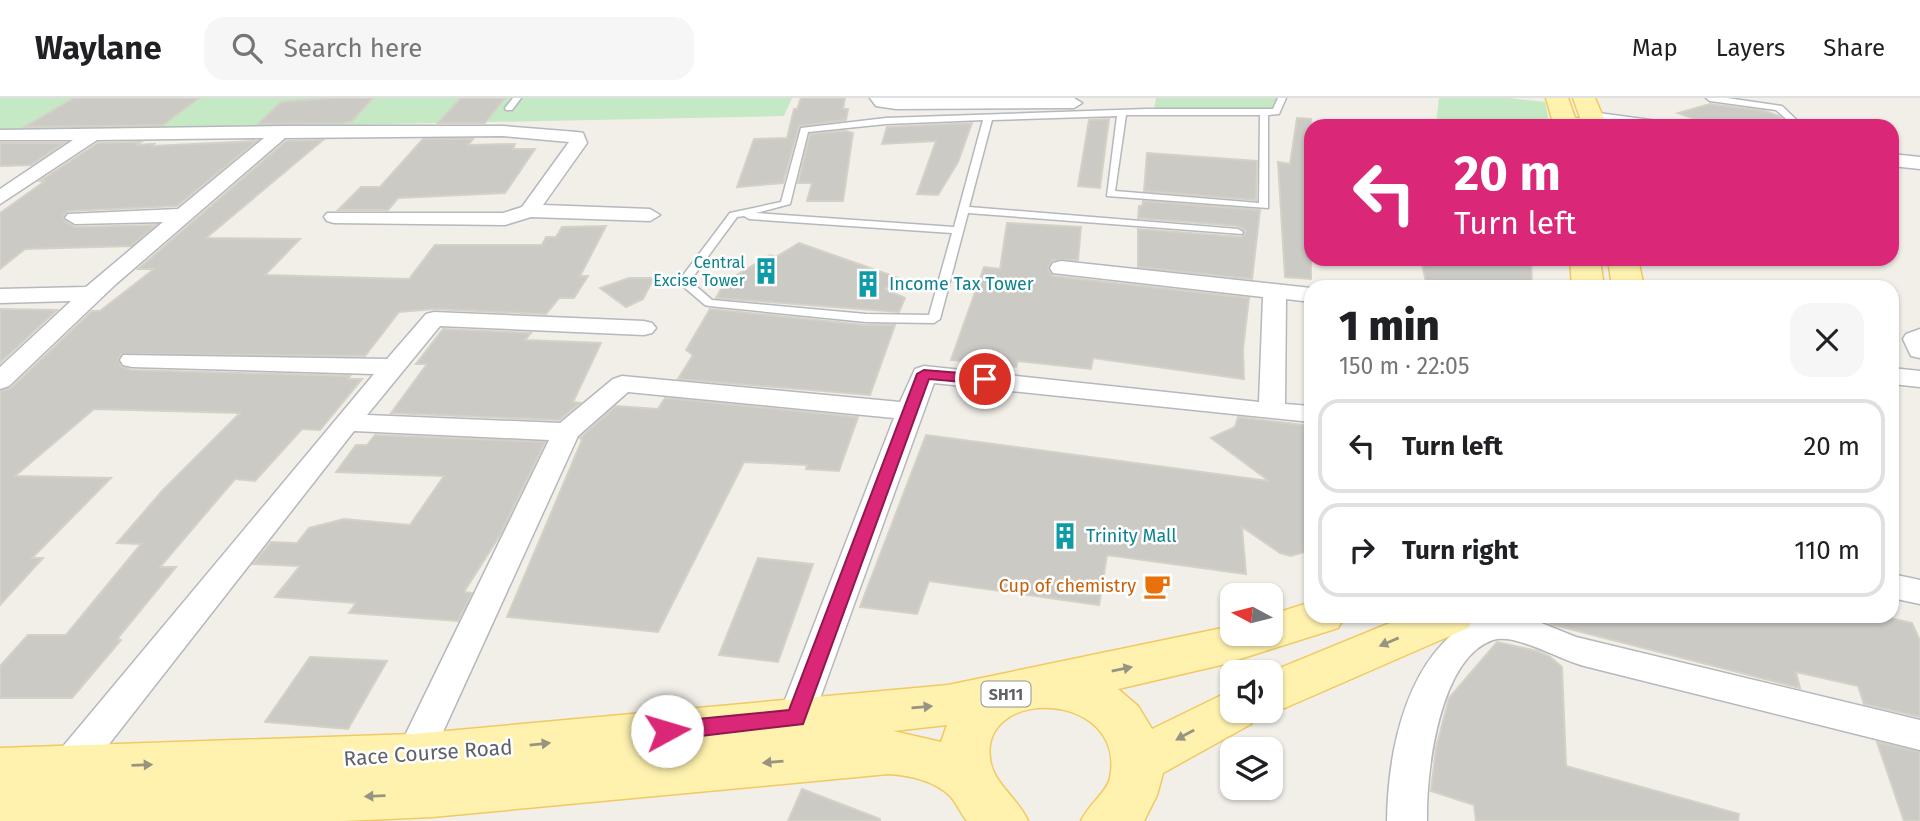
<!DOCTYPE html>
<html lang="en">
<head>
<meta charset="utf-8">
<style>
	body { margin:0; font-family:"Fira Sans",sans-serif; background:#f6f6f6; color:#202124; height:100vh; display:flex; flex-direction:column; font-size:26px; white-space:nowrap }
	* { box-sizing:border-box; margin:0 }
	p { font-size:23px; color:#757577 }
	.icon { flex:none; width:38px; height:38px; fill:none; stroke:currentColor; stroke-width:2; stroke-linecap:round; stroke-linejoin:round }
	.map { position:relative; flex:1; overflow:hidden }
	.panel { position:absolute; left:1304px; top:182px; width:595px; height:343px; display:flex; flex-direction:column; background:#fff; border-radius:21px; box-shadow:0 2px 5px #0004 }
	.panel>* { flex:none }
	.guide { position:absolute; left:1304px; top:21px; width:595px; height:147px; border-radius:21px; box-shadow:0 2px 5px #0004; background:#db2777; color:#fff; overflow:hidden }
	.needle { width:46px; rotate:277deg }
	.tools { position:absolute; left:1220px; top:485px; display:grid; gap:14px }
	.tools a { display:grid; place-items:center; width:63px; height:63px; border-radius:14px; background:#fff; box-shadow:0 2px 5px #0004; font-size:35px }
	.pin { position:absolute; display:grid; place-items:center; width:60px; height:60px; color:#fff; margin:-30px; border:4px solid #fff; border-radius:50%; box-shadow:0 2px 7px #0007 }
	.me { position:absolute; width:77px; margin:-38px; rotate:84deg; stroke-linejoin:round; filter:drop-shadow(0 0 5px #0008) }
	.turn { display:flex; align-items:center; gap:24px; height:147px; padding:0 35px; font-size:32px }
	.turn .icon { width:91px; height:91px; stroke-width:2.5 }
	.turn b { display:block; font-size:49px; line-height:60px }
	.round { display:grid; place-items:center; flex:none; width:74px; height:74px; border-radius:21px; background:#f6f6f6 }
	.summary { display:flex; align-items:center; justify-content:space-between; height:119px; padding:0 35px }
	h1 { font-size:42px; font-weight:800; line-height:52px }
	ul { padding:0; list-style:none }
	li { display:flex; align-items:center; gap:21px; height:94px; margin:0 14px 10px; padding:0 21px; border:4px solid #e0e0e0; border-radius:21px }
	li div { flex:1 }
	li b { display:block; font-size:26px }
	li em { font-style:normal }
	header { display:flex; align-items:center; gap:42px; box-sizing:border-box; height:98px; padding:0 35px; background:#fff; border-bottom:2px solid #e0e0e0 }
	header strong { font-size:33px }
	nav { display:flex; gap:38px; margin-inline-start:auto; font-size:24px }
	.search { width:490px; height:63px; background:#f6f6f6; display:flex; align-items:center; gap:18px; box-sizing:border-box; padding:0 24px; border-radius:21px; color:#757577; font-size:26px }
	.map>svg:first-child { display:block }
	.green { fill:#c5e8c5 }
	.building { fill:#cccac5; stroke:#d6d1c6; stroke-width:2 }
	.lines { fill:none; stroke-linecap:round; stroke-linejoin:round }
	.lane-casing { stroke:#b5b8bc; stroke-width:3 }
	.street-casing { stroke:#b5b8bc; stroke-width:3 }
	.primary-casing { stroke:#f2c960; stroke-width:3 }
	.lane { fill:#fff; fill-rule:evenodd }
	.street { fill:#fff; fill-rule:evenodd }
	.primary { fill:#fff2af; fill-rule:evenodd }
	.oneway { fill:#979581 }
	.route { fill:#db2777; stroke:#8e194d; stroke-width:2 }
	.labels { text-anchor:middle; stroke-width:5; stroke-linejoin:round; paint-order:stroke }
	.far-culture-label { font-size:16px; fill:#0d838f; stroke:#fff; text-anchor:end }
	.shield { fill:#fff; stroke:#8f9295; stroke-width:2 }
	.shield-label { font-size:16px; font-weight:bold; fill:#5f6368 }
	.culture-label { font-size:18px; fill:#0d838f; stroke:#fff; text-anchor:start }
	.food-label { font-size:18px; fill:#c56008; stroke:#fff; text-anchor:end }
	.near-street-label { font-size:21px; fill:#5f6368; stroke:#fff }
</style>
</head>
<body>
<header>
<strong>Waylane</strong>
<div class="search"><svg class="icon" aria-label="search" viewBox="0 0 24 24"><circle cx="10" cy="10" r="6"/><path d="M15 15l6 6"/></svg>Search here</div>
<nav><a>Map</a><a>Layers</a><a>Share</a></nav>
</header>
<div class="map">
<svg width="1920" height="723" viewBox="0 0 1920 723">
	<rect width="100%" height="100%" fill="#f1efe8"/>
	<path class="green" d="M0,0H792L784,18L0,34Z
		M1156,0H1278L1272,12L1154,11Z
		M1439,0H1509L1545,4L1550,28L1436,26Z"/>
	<path class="building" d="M74,0H199L163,27L25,29Z
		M336,0H373L352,23L343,25L258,26L281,4Z
		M461,0H505L485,25H438Z
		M801,0H845L843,11H848L846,22L799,28L783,85L737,89L754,41L787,40L794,11H797Z
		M1710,6L1765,13L1779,18L1790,28H1684L1695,21L1678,15Z
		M1297,20L1311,21V181L1285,179L1278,64L1290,66Z
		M1109,21L1100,90L1078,88L1089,22Z
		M972,25L958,64L938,97L917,96L936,43L882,46L887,29Z
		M845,33L853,35L843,103H807L812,85H798L810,36Z
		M423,41H473L468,47L515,46L513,51H535L505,95L398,100L388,112H338L361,89H380Z
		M323,42L206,140L300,141L265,177L409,181L435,147H542L546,139H556L562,129L606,128L580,178H588L574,200H559L546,216L434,211L399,214L365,258L121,256L118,261L121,268L131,272L350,278L348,281H362L320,332L302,331L255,383L235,381L160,469H176L117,541L121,542L72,600H0V568L28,537H66L141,446L117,445L163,392L240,315L94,311L15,378L111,380L32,460H43L0,507V293L11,290L92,213H100L154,171H138L286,43Z
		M257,43L177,108L68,113L63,118L64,122L75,129L156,127L131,148L25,151L0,171V115L45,83H40L98,45L141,44L136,47L154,46L152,48Z
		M0,45H64L31,67L0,68Z
		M1147,55L1257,63L1256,102L1144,93Z
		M1143,103L1260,112L1252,181L1138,169V131L1242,139L1246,133L1238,128L1138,120L1139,108H1142Z
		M1007,125L1081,129L1078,162H1052L1048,171L1053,178L1249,200L1243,251L1244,281L1093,260L1091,271L1018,263L1016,269L951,262L984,169L1000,171Z
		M799,145L899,180L885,191L905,200L899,214L716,200L725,184L770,157L776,159Z
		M1421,161L1471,165V161H1531L1532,189H1427Z
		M629,180H654L643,201L626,209L600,190Z
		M0,211L57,212L0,265Z
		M710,211L866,227H895L870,297L678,281L693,257L686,252Z
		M443,231L531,235L525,242L601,245L573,304L580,305L559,322L391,315L427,266H416Z
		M665,300L858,319L839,373L806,371L807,367L744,364L658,534L507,519L582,342L580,340L616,308L658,311Z
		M1238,319L1311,328V452L1291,458L1280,455L1242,429L1246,476L1107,457L1099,507L929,483L917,516L860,509L926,337L1269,383L1211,340L1235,329Z
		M375,337L545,344L500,437L464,494L472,495L458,523L349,515L356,505L275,499L300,468L253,466L271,444L297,445L309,430L344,421L410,427L444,378L336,374L356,347H367Z
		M758,460L813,466L778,564L719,557Z
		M1551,518H1882L1912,525L1920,543V619L1864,606L1858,588L1796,574L1800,590L1550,526Z
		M1497,544L1537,553L1549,558L1562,569L1566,668L1739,716L1738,723H1476L1474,707L1431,693L1436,650L1449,600Z
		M310,559L387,563L348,631L265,624Z
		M1877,644L1920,654V723H1904Z
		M802,691L880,721V723H788Z"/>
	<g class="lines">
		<defs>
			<path id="lane" d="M513,0H521L512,12H506L505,10Z
				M1278,0H1286L1279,16L1268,17V110L1107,98L1117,18L992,22L969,109L1238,131L1243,134L1242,136L968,115L940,221L934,225L866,224L709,208L705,207L678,184L730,115L781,104L801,30L886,20L1146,11H1273ZM1126,17H1260L1259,105L1115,93ZM983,22L954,129L756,115L790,106L808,34L886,26ZM744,118L749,121L952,135L929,217L866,216L712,202L690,183L737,119Z
				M1706,0H1727L1782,8L1803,28H1794L1776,12L1710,3Z
				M1591,14L1673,25L1677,28H1653L1588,19V15Z"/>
			<path id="street" d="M870,0H1074L1082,5L1074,10L896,11L876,8Z
				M1565,19L1603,23L1612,28H1559L1556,24Z
				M283,28H503L577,34L583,35L587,45L543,107L650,111L660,117L650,123L531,119L505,127L334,125L327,123L324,119L327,115H503L522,109L569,44L503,38L285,40L116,186L9,288L0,291V269L71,203L0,205V191L86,189L163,124L75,126L65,120L68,116L178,111L264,40L97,42L0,106V91L73,42H0V32Z
				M1892,56L1920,59V71L1892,68Z
				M1061,163L1311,190V204L1286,201L1285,306L1311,308V324L934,285L809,631L796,635L783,631L778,620L894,320L628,294L578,338L427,669L414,674L401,669L395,658L549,342L354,333L81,682L68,686L55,682L49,670L55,658L374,276L132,269L123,267L120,262L123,257L387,261L426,216L434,214L644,223L652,225L656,230L652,235L644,237L440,228L367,317L560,325L613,281L622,278L900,304L915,271L924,268L1259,304L1263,199L1053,175L1050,170L1053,165Z
				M1920,231V260L1911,258L1903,241L1906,236Z
				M1892,270L1920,273V289L1892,286Z
				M1892,476L1920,482V506L1892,500Z
				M1475,518H1524L1576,539L1920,622V652C1808,624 1696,596 1584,568C1560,562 1516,535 1493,542C1439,560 1426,675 1427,723H1387C1388,651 1407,556 1476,520Z"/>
			<path id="primary" d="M1546,0H1568L1578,28H1554Z
				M1573,0H1595L1607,28H1583Z
				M1570,161H1600L1604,189H1572Z
				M1608,161H1638L1644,189H1612Z
				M1311,504V518H1345L1338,530L1221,567L1118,591L1138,608L1152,631L1232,592V612H1258L1251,626L1163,675L1157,697L1144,723H1081C1089,706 1107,694 1110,680C1128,591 973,587 991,666C996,687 1019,702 1028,723H967C961,716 957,706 951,699C936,683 909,677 888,676L432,719L343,723H0V650L414,636L948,587L1232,528V536H1270V517ZM947,627L941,644L893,633Z
				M1407,518H1475L1468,530L1287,609L1270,615L1264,612H1270V574Z"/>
		</defs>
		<use href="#lane" class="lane-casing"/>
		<use href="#street" class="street-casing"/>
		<use href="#primary" class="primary-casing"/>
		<use href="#lane" class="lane"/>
		<use href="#street" class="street"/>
		<use href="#primary" class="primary"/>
	</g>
	<defs><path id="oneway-solid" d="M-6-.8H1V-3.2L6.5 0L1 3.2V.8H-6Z" transform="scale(1.75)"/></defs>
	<g class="oneway">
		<use href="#oneway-solid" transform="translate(1389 544) rotate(157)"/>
		<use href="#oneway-solid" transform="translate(1122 571) rotate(-11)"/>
		<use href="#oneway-solid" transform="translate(922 609) rotate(-5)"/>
		<use href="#oneway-solid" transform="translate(1185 637) rotate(151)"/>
		<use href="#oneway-solid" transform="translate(540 646) rotate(-6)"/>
		<use href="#oneway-solid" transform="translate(773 664) rotate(175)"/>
		<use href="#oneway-solid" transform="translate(142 667) rotate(-2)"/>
		<use href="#oneway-solid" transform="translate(375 698) rotate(178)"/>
	</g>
	<path class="route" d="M924,272L985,277L992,281L985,286L929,281L803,626L667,642L660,639L657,633L660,627L667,624L789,612L917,276Z"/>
	<defs>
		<symbol id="building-bare" viewBox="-9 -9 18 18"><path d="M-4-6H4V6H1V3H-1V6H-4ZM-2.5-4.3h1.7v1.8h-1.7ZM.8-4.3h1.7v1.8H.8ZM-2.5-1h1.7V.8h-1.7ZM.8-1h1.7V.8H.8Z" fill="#0f9aa8" stroke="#fff" stroke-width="2.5" paint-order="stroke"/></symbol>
		<symbol id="cafe-bare" viewBox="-9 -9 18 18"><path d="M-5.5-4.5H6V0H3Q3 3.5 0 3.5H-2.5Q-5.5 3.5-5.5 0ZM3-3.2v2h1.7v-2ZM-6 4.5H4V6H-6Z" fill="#e8710a" stroke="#fff" stroke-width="2.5" paint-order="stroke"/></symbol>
	</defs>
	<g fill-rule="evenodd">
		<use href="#building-bare" x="747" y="154" width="38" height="38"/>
		<use href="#building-bare" x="849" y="167" width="38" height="38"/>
		<use href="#building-bare" x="1046" y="419" width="38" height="38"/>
		<use href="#cafe-bare" x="1138" y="469" width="38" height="38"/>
	</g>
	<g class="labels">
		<g class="far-culture-label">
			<text x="745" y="170">Central<tspan x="745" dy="18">Excise Tower</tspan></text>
		</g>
		<rect class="shield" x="981.5" y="583.5" width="49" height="25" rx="5"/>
		<g class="shield-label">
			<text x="1006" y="602">SH11</text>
		</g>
		<g class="culture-label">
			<text x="889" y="192">Income Tax Tower</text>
			<text x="1086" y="444">Trinity Mall</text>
		</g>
		<g class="food-label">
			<text x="1136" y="494">Cup of chemistry</text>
		</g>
		<g class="near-street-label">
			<text transform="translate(428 655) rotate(-4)" y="7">Race Course Road</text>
		</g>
	</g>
</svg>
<div class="tools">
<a><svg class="needle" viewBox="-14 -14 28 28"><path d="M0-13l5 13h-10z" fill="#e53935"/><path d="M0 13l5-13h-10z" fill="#757577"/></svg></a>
<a><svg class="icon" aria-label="sound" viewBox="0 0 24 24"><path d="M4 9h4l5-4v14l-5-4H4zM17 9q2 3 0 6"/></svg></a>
<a><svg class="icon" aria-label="layers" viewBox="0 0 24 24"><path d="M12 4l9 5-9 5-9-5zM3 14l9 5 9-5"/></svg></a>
</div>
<div class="pin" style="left:985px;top:281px;background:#d93025"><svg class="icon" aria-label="arrive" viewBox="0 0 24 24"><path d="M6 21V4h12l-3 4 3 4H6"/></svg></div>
<svg class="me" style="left:667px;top:633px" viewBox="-20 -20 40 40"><circle r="19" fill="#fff"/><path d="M0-13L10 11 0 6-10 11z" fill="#db2777"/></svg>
<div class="guide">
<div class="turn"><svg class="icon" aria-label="left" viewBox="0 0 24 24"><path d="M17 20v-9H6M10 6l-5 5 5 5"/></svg><div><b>20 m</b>Turn left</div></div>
</div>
<section class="panel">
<div class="summary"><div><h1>1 min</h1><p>150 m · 22:05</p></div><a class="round"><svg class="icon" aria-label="close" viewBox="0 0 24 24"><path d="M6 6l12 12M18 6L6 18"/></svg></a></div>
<ul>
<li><svg class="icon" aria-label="left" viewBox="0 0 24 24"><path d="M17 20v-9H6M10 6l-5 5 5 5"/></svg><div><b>Turn left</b></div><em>20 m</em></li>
<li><svg class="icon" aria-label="right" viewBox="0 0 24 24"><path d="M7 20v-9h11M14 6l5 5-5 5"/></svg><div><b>Turn right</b></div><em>110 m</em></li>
</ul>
</section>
</div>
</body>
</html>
